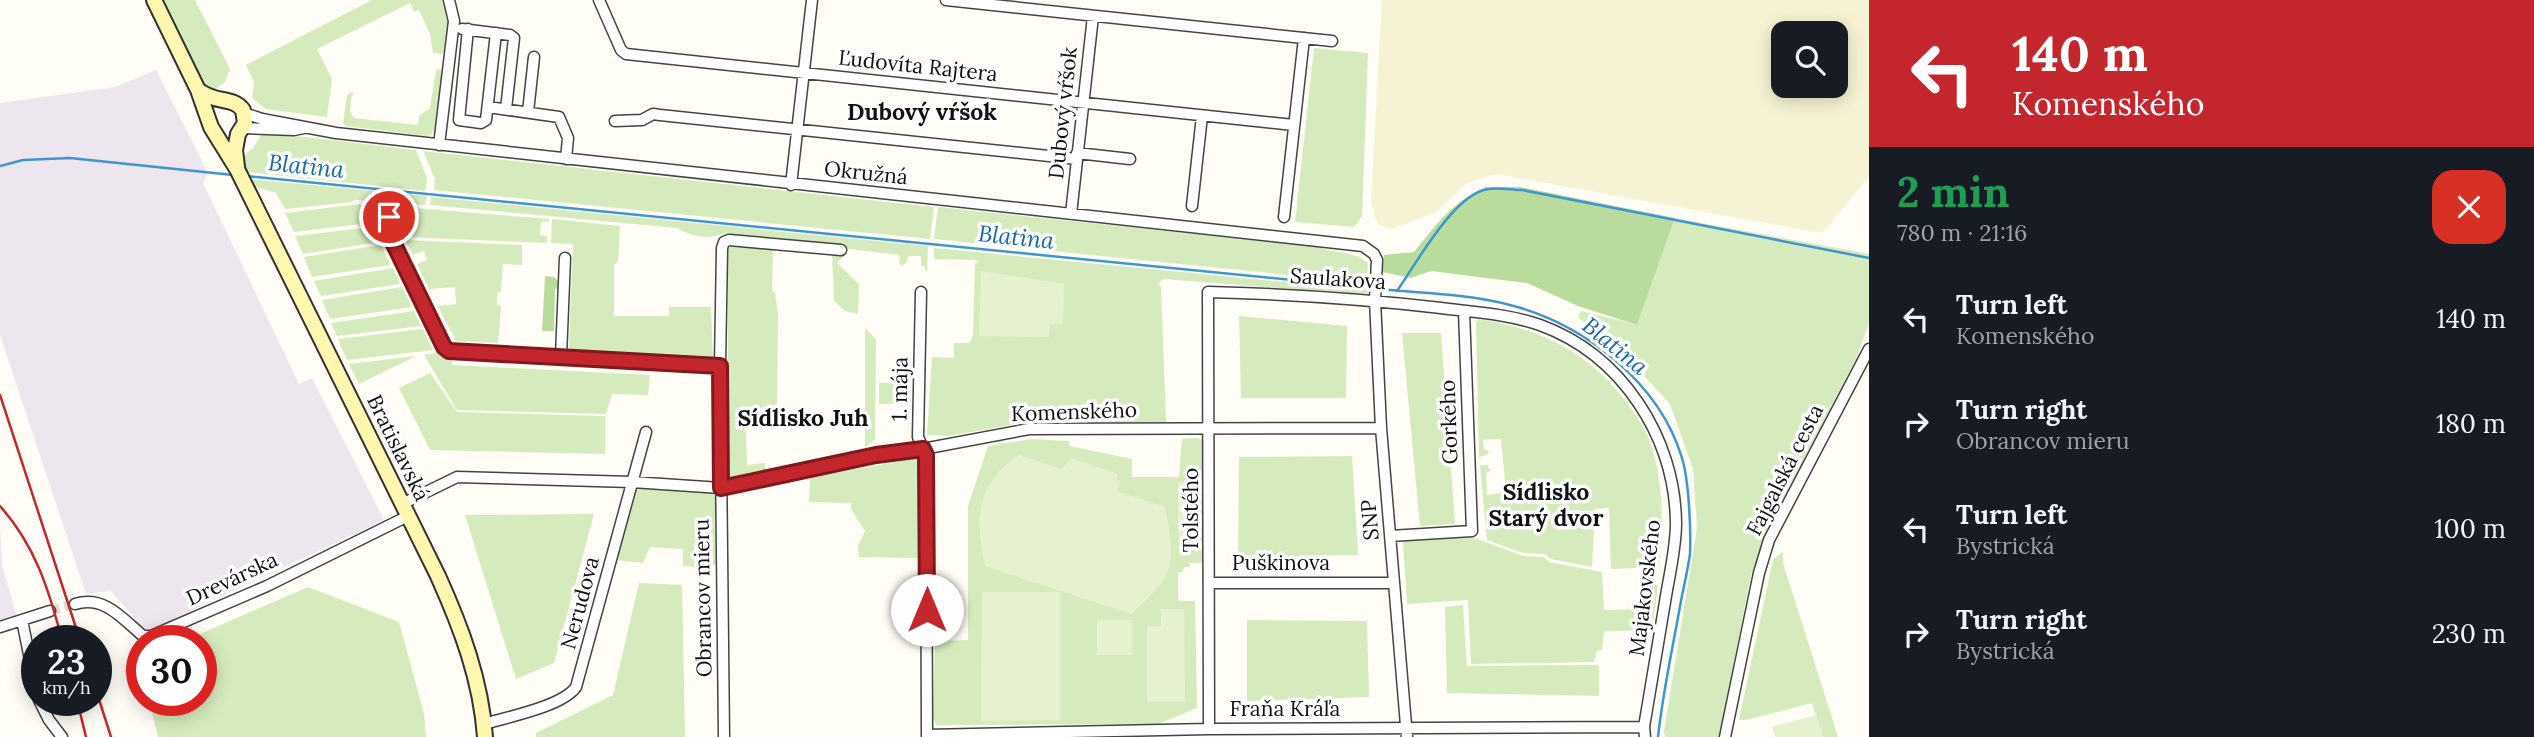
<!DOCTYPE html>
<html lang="en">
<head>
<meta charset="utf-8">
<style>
	body { margin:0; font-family:Lora,serif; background:#242831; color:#f1f3f6; height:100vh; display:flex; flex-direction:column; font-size:26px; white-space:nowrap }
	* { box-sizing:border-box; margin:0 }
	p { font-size:23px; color:#9ea1a6 }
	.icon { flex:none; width:38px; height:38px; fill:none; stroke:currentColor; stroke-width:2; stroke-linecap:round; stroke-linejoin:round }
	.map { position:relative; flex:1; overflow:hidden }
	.drawer { display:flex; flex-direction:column; background:#171b24; width:665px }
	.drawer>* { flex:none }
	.guide { background:#c4262e; color:#fff; overflow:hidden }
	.fabs { position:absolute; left:1771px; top:21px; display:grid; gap:14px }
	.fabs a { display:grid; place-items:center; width:77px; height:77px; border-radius:14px; background:#171b24; box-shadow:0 4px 18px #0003; font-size:35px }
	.speed { position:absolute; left:21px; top:625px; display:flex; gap:14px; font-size:35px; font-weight:700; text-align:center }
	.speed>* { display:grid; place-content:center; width:91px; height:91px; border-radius:50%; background:#171b24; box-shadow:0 4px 18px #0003; line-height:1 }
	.speed small { font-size:18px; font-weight:400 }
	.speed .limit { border:10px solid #d22; background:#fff; color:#111 }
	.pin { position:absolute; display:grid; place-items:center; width:60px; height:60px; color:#fff; margin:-30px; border:4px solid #fff; border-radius:50%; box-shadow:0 2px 7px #0007 }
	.me { position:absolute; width:77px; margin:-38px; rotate:0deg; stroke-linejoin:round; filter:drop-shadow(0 0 5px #0008) }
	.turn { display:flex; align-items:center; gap:24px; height:147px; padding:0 28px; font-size:32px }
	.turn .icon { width:91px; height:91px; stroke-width:2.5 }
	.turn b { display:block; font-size:49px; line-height:60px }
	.round { display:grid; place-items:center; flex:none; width:74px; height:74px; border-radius:21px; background:#242831 }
	.headline { display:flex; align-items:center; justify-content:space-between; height:119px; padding:0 28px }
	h1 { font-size:42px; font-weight:800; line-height:52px; color:#1e9e55 }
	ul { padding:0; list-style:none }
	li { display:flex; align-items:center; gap:21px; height:105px; padding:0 28px }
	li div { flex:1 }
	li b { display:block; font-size:26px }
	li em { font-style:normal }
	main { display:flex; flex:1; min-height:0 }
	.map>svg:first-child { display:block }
	.industrial { fill:#eee6ef }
	.farmland { fill:#f6f3d4; fill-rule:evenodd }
	.green { fill:#d5ebbd }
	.forest { fill:#b9dc9c }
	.pitch { fill:#e6f2cf }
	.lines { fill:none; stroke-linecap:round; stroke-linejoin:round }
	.stream { stroke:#3f96cf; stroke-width:2.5 }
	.street-tunnel { stroke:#dbdad3; stroke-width:10; stroke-dasharray:10 5; stroke-linecap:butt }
	.street-casing { stroke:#444; stroke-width:13 }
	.secondary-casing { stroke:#333; stroke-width:18 }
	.street { stroke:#fff; stroke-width:10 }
	.secondary { stroke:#fff6b0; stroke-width:14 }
	.rail { stroke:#c4262e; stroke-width:2.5 }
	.route-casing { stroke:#7f191e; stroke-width:18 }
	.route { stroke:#c4262e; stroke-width:12 }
	.labels { text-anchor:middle; stroke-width:7; stroke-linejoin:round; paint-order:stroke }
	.street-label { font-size:21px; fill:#111; stroke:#fff }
	.neighbourhood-label { font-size:23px; font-weight:bold; fill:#111; stroke:#fff }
	.water-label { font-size:23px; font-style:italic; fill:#1768a6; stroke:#fff }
</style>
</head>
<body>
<main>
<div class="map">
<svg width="1869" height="737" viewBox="0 0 1869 737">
	<rect width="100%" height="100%" fill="#fffdf5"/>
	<path class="industrial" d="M156,70L208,173L203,183L299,384L312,378L384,520L146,632L111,591L86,594L0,335V103L115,87Z
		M0,523L2,566L17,616L0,622Z"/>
	<path class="farmland" d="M1382,0H1869V177L1822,233L1496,174L1467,183L1436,212L1391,229L1377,224L1371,201ZM1783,33H1836V86H1783Z"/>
	<path class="green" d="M159,0H195L230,69L225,82L210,93L204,90Z
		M372,0H444C451,14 452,41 442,54L433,53L430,34L419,10L414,12L410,3L317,49L332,79L327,117L266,109L252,98L254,82L246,65Z
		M1314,48L1368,53L1362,216L1354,227L1295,222Z
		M440,69L442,74L435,128L432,134L426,136L346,126L343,124L347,95L351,92L354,94L351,98L350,112L354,118L418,125L419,116L430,108L436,70Z
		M263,132L416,150L427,178L425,191L247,172L243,157L253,148Z
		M423,151L934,207L930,239L434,190L435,179Z
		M250,179L427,196L425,205L355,200L352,202L285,209L276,193L253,186Z
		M431,197L928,246L927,271H925V266H921V256H909L906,263L902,266L899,263L900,255L722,234C706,240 692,236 677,228L430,205Z
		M360,204L370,223L294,232L285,213Z
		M402,207L549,219V221L541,222L540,235L547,236V243L404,237L400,232Z
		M938,207L1319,247C1335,254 1355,251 1368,263L1367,283L934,239Z
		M1675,218L1869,254V323L1856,359L1776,512L1751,575L1719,737H1665L1664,731L1697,528L1693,469L1670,404L1607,336L1578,318L1581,311L1637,325Z
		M552,219L620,226L618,261L614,266V316H669V307H711L713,359L573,352L569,347L573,244L551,243Z
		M372,227L379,242L303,254L295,236Z
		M405,240L522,245V265L503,264L501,292H497V305L501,306L498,343L456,341L438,306L456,304L455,287L429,289L417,264L427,260L424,251L413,255Z
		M734,244L773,247L772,291L775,292L778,314L777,407L745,409L747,465L765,463V472L728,480V249Z
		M381,245L390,265L312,277L304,257Z
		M934,248L1369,290L1368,295L1163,279L1158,284L1161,287L1166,422H1028L948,436L927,435L932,357L954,358V343H969L973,336L975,263H978L977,260L934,259Z
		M836,253L844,256L837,263L859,284L858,314L845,311L834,301L832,254Z
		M393,268L400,284L321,296L314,281Z
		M402,287L412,307L330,319L322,300Z
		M414,311L421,326L337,336L331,323Z
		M1239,316L1347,326L1346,398H1241Z
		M1478,319C1539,328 1590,353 1627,403C1637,417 1646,429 1651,445C1664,484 1663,526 1659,567L1611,569L1609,508L1595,509L1592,567L1551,559L1545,554L1523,553L1487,540L1480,465H1487L1491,471L1486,472L1487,495L1506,492L1501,439L1483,440L1484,449L1489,451L1487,455L1479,457L1476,323Z
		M865,328L876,339L875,439L865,448Z
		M423,329L433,350L347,360L338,339Z
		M1402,333H1441L1455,524L1420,526Z
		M441,352L452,355V365L650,375L648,395L612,394L606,414L457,410L424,355Z
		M416,356L359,384L349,364Z
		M430,373L457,412L605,416V454L430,450L399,388Z
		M908,382V404H879V383Z
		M1197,438L1205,441L1204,563H1190V567H1183V572L1178,573V601H1195L1197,708L1158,724L936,725L933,718L935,641L968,640V506L988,446L1032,439L1069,441V446L1132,459V477H1179L1182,439Z
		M1352,456L1358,555L1238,557L1239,457Z
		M919,458L921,464L919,558L859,557L858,546L865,531L851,509V503L809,502L810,477Z
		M636,488L713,493L717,501L718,565H708L707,545H694V567L683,566V549L650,547L643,563L617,560Z
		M594,514L554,663L516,679L465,515Z
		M1469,536L1523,556L1544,557L1549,562L1602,572L1604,610L1647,609L1648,584L1658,585L1652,630L1604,631L1602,650L1597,651L1594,662L1471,664L1468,600L1407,604L1403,541Z
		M1783,552V563L1838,737H1823L1812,703L1746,720H1739L1773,559Z
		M639,583L682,585L685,737H536V733L613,695Z
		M308,587L399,622L424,714L426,737H158L152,712V700H201V640H186Z
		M1463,605L1467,666L1599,665V696L1447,693L1445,607Z
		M1247,620L1367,621L1369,697L1247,701Z"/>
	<path class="forest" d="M1486,187H1520L1675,218L1637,325L1578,306L1527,283L1431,271L1411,278L1382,272L1384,255L1414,252C1437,224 1452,202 1486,187Z
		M545,276L554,277L560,283L561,288L555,289L554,331H542Z"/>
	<path class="pitch" d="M981,271L1064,284L1063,325H1050L1049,337L979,336Z
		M1019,455L1062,469L1071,458L1118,474L1116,479L1120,481L1117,491L1165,507C1176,565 1176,574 1131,614L985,566C975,522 975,483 1019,455Z
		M1195,481V543H1178V482Z
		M982,592H1060V720L981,721Z
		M1161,609H1184L1185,702H1147V626H1161Z
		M1097,620H1132V655H1097Z
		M1816,715L1823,737H1775L1772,727Z"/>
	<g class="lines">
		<path class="stream" d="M0,166L23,160L70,158L233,175
			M246,176L1372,288
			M1378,289C1422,293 1468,294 1510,305C1584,324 1659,382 1682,458C1689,481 1691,530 1690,554C1688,569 1684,585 1681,601C1673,646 1663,691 1658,737
			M1397,291C1416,264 1455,192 1489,189C1500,187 1511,190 1522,190L1869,258"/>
		<path class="street-tunnel" d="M50,611L75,604"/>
		<defs>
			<path id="street" d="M599,0L621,50L626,54L1294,125
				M946,0L1332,41
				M462,29L510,35L514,38L506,109
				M468,29L459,120L481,123L486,120L496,33
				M488,107L559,117L568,138L566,159
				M528,112L534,57
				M244,113L262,119L336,133L1363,246L1374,254L1377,260L1375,300L1381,428L1407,737
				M615,121L642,120L653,114L660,115L1077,159
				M243,128L294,130L304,128
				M439,145L454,21L449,0
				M1077,153L1130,159
				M791,185L812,0
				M1192,206L1202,116
				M1071,214L1093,16
				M389,217L388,232L444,347L449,351L720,366
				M1284,217L1304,38
				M921,292L918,437L926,455L927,737
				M561,356L565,258
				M402,504L457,477L632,482L721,488L876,455L923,449L1029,429L1381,428
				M1390,536L1472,531L1464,311
				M1211,583H1394
				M75,604C104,595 122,618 143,636H151L267,586L408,516
				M22,620L37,694
				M0,627L50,611
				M39,700L49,720L62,737
				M484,724C508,717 563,706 576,687L646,432
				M1209,729L1208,292C1286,294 1364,299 1441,308C1474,312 1508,314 1540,325C1622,355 1675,437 1676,523C1676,549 1669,576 1665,602C1658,644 1651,686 1644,727L1645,737
				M927,735L1209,729L1644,727
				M724,737L720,366L722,248L724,242L729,240L841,250
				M1725,737L1759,573L1769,540L1869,349"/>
			<path id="secondary" d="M154,0L198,90L211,127L237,169L438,576C461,627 481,680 485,737
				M198,90C216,104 232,96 243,110L245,123L238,134L235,150L237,167"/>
		</defs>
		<use href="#street" class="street-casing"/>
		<use href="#secondary" class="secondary-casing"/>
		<use href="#street" class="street"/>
		<use href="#secondary" class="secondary"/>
		<path class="rail" d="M0,395L80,640
			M0,506C35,545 49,590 62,640
			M96,690L111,737
			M77,700L86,737"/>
	</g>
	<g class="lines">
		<defs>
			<path id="route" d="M389,217L388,232L444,347L449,351L720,366L721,488L876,455L923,449L926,455L927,610"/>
		</defs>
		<use href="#route" class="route-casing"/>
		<use href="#route" class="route"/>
	</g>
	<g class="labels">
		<g class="street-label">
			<text transform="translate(918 66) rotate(6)" y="7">Ľudovíta Rajtera</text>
			<text transform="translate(1063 113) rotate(-84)" y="7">Dubový vŕšok</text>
			<text transform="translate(866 173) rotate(6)" y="7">Okružná</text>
			<text transform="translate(1338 279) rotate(4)" y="7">Saulakova</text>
			<text transform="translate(900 389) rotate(-89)" y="7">1. mája</text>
			<text transform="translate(1074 412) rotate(-2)" y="7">Komenského</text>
			<text transform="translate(1449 422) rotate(-92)" y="7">Gorkého</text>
			<text transform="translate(398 448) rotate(64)" y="7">Bratislavská</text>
			<text transform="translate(1785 470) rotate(-63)" y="7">Fajgalská cesta</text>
			<text transform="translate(1191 510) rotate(-90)" y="7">Tolstého</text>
			<text transform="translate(1370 520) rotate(-95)" y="7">SNP</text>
			<text x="1281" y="570">Puškinova</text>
			<text transform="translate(232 579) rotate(-25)" y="7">Drevárska</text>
			<text transform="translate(1645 588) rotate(-83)" y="7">Majakovského</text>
			<text transform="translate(703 598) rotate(-91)" y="7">Obrancov mieru</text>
			<text transform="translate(580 603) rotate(-75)" y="7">Nerudova</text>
			<text x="1285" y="716">Fraňa Kráľa</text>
		</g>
		<g class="neighbourhood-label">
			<text x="922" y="120">Dubový vŕšok</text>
			<text x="803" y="426">Sídlisko Juh</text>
			<text x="1546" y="500">Sídlisko<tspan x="1546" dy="26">Starý dvor</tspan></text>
		</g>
		<g class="water-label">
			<text transform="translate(306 166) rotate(6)" y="8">Blatina</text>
			<text transform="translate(1016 237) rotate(6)" y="8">Blatina</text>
			<text transform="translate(1615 346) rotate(39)" y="8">Blatina</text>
		</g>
	</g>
</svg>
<div class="fabs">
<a><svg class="icon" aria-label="search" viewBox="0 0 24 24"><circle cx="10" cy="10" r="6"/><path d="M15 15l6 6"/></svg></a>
</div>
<div class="speed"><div>23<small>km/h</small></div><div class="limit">30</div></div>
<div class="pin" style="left:389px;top:217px;background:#d93025"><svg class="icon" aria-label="arrive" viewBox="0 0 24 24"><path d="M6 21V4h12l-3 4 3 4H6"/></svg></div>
<svg class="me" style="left:927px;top:610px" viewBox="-20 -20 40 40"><circle r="19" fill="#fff"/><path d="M0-13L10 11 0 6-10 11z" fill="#c4262e"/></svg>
</div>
<section class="drawer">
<div class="guide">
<div class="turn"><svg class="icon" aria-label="left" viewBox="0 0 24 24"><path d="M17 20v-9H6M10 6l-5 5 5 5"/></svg><div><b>140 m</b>Komenského</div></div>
</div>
<div class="headline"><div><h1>2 min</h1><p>780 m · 21:16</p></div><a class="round" style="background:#d93025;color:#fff"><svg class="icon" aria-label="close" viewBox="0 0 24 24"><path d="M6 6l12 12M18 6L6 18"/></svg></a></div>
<ul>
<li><svg class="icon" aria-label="left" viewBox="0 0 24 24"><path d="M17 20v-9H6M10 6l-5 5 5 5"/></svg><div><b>Turn left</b><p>Komenského</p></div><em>140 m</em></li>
<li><svg class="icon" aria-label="right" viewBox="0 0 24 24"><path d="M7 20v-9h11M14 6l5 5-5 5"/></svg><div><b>Turn right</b><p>Obrancov mieru</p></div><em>180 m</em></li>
<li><svg class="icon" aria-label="left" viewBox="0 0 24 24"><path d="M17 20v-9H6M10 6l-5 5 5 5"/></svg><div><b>Turn left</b><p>Bystrická</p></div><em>100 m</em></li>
<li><svg class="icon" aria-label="right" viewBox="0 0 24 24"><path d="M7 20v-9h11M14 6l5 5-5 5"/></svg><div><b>Turn right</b><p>Bystrická</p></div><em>230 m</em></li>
</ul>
</section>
</main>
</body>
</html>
